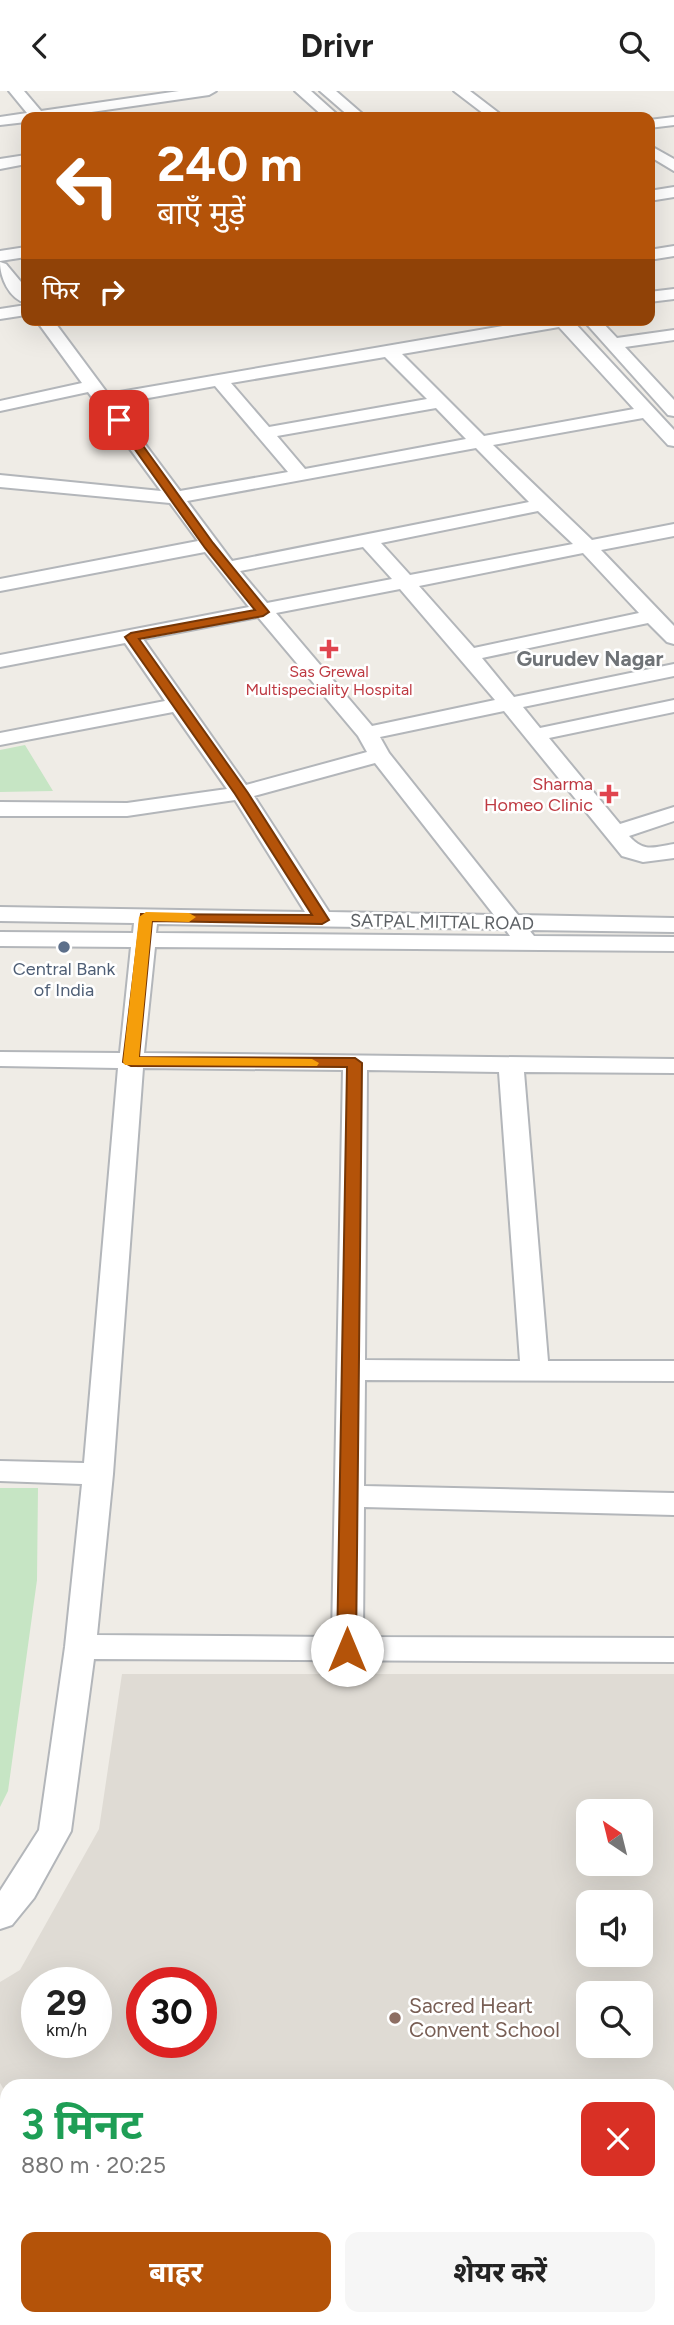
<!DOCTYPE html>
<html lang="hi">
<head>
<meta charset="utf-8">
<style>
	body { margin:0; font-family:Figtree,"Noto Sans Devanagari",sans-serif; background:#f6f6f6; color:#222; height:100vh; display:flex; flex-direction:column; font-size:26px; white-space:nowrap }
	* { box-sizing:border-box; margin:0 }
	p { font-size:23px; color:#767676 }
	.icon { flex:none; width:38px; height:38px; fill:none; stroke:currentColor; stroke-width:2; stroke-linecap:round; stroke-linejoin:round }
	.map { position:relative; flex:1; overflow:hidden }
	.details { position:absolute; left:0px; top:1988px; width:676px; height:247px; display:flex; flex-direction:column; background:#fff; border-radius:21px 21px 0 0; box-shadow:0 7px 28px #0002 }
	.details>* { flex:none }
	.banner { position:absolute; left:21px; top:21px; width:634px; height:214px; border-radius:14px; box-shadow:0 7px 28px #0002; background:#b45309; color:#fff; overflow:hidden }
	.needle { width:46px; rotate:325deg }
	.tools { position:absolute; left:576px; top:1708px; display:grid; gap:14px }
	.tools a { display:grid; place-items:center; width:77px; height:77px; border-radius:14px; background:#fff; box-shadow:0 7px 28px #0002; font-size:35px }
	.speed { position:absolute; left:21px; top:1876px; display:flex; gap:14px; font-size:35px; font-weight:700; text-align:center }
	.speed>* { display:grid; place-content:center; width:91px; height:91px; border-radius:50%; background:#fff; box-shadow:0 7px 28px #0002; line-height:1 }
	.speed small { font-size:18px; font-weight:400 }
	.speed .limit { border:10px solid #d22; background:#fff; color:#111 }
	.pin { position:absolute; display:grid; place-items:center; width:60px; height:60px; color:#fff; margin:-30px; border-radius:14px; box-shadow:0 4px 10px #0006 }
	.me { position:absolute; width:77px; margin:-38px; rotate:0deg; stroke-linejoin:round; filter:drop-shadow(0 0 5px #0008) }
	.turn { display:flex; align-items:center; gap:24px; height:147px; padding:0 21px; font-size:32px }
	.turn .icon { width:91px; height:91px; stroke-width:2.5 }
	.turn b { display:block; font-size:49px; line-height:60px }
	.then { display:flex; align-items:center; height:66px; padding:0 21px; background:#0003; gap:14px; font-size:26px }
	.round { display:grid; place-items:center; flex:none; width:74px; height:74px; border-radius:14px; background:#f6f6f6 }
	.headline { display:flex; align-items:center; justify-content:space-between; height:119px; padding:0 21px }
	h1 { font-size:42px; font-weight:700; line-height:52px; color:#1e9e55 }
	.button { display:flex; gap:14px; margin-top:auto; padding:14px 21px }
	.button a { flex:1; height:80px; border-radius:14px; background:#b45309; color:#fff; font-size:28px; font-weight:700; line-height:80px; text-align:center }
	.button a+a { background:#f6f6f6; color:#222 }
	header { display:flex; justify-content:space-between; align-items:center; height:91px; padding:0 21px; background:#fff; font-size:32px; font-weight:700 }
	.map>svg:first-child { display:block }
	.education { fill:#dfdbd4; fill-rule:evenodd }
	.green { fill:#c6e5c4 }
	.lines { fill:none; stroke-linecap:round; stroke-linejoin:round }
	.minor-casing { stroke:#b3b6ba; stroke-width:4 }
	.minor { fill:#fff; fill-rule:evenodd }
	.route { fill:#b45309; stroke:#753606; stroke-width:2 }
	.slow { fill:#f59e0b }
	.health-dot { fill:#e0444e; stroke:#fff; stroke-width:2.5 }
	.service-dot { fill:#5c6f8a; stroke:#fff; stroke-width:2.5 }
	.education-dot { fill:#8d6e63; stroke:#fff; stroke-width:2.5 }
	.labels { text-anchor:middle; stroke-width:5; stroke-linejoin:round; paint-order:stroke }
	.far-health-label { font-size:16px; fill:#be3a42; stroke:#fff }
	.health-label { font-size:18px; fill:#be3a42; stroke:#fff; text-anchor:end }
	.street-label { font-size:18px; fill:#5d6165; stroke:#fff }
	.service-label { font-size:18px; fill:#4e5e75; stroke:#fff }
	.far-district-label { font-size:21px; font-weight:bold; fill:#6f7377; stroke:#fff }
	.near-education-label { font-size:21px; fill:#785e54; stroke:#fff; text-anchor:start }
</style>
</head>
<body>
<header><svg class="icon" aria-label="back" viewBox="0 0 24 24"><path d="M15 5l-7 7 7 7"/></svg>Drivr<svg class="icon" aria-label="search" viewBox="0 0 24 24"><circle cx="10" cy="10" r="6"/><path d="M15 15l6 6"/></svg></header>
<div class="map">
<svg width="674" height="2234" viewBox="0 0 674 2234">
	<rect width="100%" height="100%" fill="#efece6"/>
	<path class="education" d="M122,1583H674V2234H149L145,2228H668V1995H7V2004L0,1992V1891L20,1879L99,1738ZM588,1720H640V1773H588ZM588,1811H640V1864H588ZM37,1892H96V1951H37ZM142,1892H201V1951H142ZM588,1902H640V1955H588Z"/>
	<path class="green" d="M25,654L53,700L0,701V659Z
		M0,1397H38L37,1489L8,1700L0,1716Z"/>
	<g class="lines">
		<defs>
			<path id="minor" d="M9,0H24L41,20L179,0H216L209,4L57,26H26V31L0,34V26L27,22Z
				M295,0H311L340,26H324Z
				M320,0H336L366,26H350Z
				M454,0H470L504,26H488Z
				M674,26V34L649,37V29Z
				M649,54L674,68V80L649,65Z
				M26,64V73L0,78V68Z
				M674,96V106L649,110V100Z
				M674,155V165L649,169V159Z
				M26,156V166L0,170V160Z
				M0,171L6,173L26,197V212C9,208 0,186 0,171Z
				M674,198V208L649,211V201Z
				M26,214V224L0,228V218Z
				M36,229H53L108,303L537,229H572L674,339V355L668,354L643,327L493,354L592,449L674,433V445L601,459L674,535V553L667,551L648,532L482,567L514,606L674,573V585L523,616L540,637L674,609V621L549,647L620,733L674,716V730L629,745C644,762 654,756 674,753V767L643,771L622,765L504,620L380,646L389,662L518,824L674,827V841L529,839L534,845L674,846V860L155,856L144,962L674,968V982L524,981L548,1270H674V1290L365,1289L364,1395L674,1402V1424L364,1416L363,1546L674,1547V1571L94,1568L71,1740L34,1807L12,1834L0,1838V1800L39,1739L65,1556L82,1393L0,1390V1370L84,1372L118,977L0,975V961L120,962L131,856L0,855V841L133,842L134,832L0,830V816L305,821L235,709L127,725H0V711L127,712L227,698L173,621L0,654V642L165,610L125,552L0,576V564L249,516L205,461L0,500V488L198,450L170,412L0,396V384L161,400L88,301L0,320V310L82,292ZM559,236L634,318L484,345L402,263ZM385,266L427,308L269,336L231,292ZM215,295L288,381L180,400L115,313ZM436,317L466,348L305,378L277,345ZM476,357L529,411L232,470L187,410ZM538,420L573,453L410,484L381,452ZM363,456L392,488L267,512L240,480ZM583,462L639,522L474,557L419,495ZM400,498L495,609L372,635L276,522ZM258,526L358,645L367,661L246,694L143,548ZM375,672L494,824L329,821L254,705ZM157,833L505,838L510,845L156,842ZM143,977L343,979L332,1546L97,1544L113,1383ZM367,979L499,981L520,1270L365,1269Z
				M583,229H600L617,247L674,239V249L625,256L674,309V325L668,324Z"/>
		</defs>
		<use href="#minor" class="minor-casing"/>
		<use href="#minor" class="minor"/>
	</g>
	<path class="route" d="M115,327H123L213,452L269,521L263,525L139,548L248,702L329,829L322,833L152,830L139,966L355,967L362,972L356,1559L353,1564H340L337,1559L347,976L131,975L123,971L141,823L312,824L235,703L125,546L131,542L255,519L205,457L114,329Z"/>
	<path class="slow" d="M146,821L189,822L196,826L189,831L152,830L139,966L312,968L319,972L317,975L125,974L123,971L139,826Z"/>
	<g class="health-dot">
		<path d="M325.5 547.5h7v7h7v7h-7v7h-7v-7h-7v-7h7z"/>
		<path d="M605.5 692.5h7v7h7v7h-7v7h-7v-7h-7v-7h7z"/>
	</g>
	<circle class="service-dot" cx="64" cy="856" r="7"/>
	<circle class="education-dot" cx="395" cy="1927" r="7"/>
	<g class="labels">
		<g class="far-health-label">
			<text x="329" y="586">Sas Grewal<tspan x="329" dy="18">Multispeciality Hospital</tspan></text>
		</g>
		<g class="health-label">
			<text x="593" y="699">Sharma<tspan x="593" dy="21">Homeo Clinic</tspan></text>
		</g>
		<g class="street-label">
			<text transform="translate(442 831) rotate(1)" y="6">SATPAL MITTAL ROAD</text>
		</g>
		<g class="service-label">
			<text x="64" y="884">Central Bank<tspan x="64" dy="21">of India</tspan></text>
		</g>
		<g class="far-district-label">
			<text x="590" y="575">Gurudev Nagar</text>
		</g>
		<g class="near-education-label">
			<text x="409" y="1922">Sacred Heart<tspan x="409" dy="24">Convent School</tspan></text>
		</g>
	</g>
</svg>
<div class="tools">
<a><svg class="needle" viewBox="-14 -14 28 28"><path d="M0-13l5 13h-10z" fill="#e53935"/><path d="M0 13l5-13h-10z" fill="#767676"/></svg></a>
<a><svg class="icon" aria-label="sound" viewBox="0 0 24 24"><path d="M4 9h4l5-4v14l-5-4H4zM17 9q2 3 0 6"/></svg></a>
<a><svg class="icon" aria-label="search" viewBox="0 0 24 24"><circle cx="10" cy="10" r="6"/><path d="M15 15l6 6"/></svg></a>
</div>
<div class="speed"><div>29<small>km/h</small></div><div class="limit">30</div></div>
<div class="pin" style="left:119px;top:329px;background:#d93025"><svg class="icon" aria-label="arrive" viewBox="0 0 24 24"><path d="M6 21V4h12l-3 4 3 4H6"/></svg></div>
<svg class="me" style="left:347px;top:1559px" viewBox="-20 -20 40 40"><circle r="19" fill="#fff"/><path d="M0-13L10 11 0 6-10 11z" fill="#b45309"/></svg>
<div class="banner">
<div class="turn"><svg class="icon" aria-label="left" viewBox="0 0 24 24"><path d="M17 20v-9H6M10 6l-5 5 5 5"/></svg><div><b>240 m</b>बाएँ मुड़ें</div></div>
<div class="then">फिर<svg class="icon" aria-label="right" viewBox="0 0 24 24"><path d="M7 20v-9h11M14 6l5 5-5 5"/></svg></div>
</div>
<section class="details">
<div class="headline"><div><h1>3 मिनट</h1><p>880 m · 20:25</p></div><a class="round" style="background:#d93025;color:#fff"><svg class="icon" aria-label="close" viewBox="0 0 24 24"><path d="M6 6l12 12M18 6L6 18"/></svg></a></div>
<div class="button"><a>बाहर</a><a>शेयर करें</a></div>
</section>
</div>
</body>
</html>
